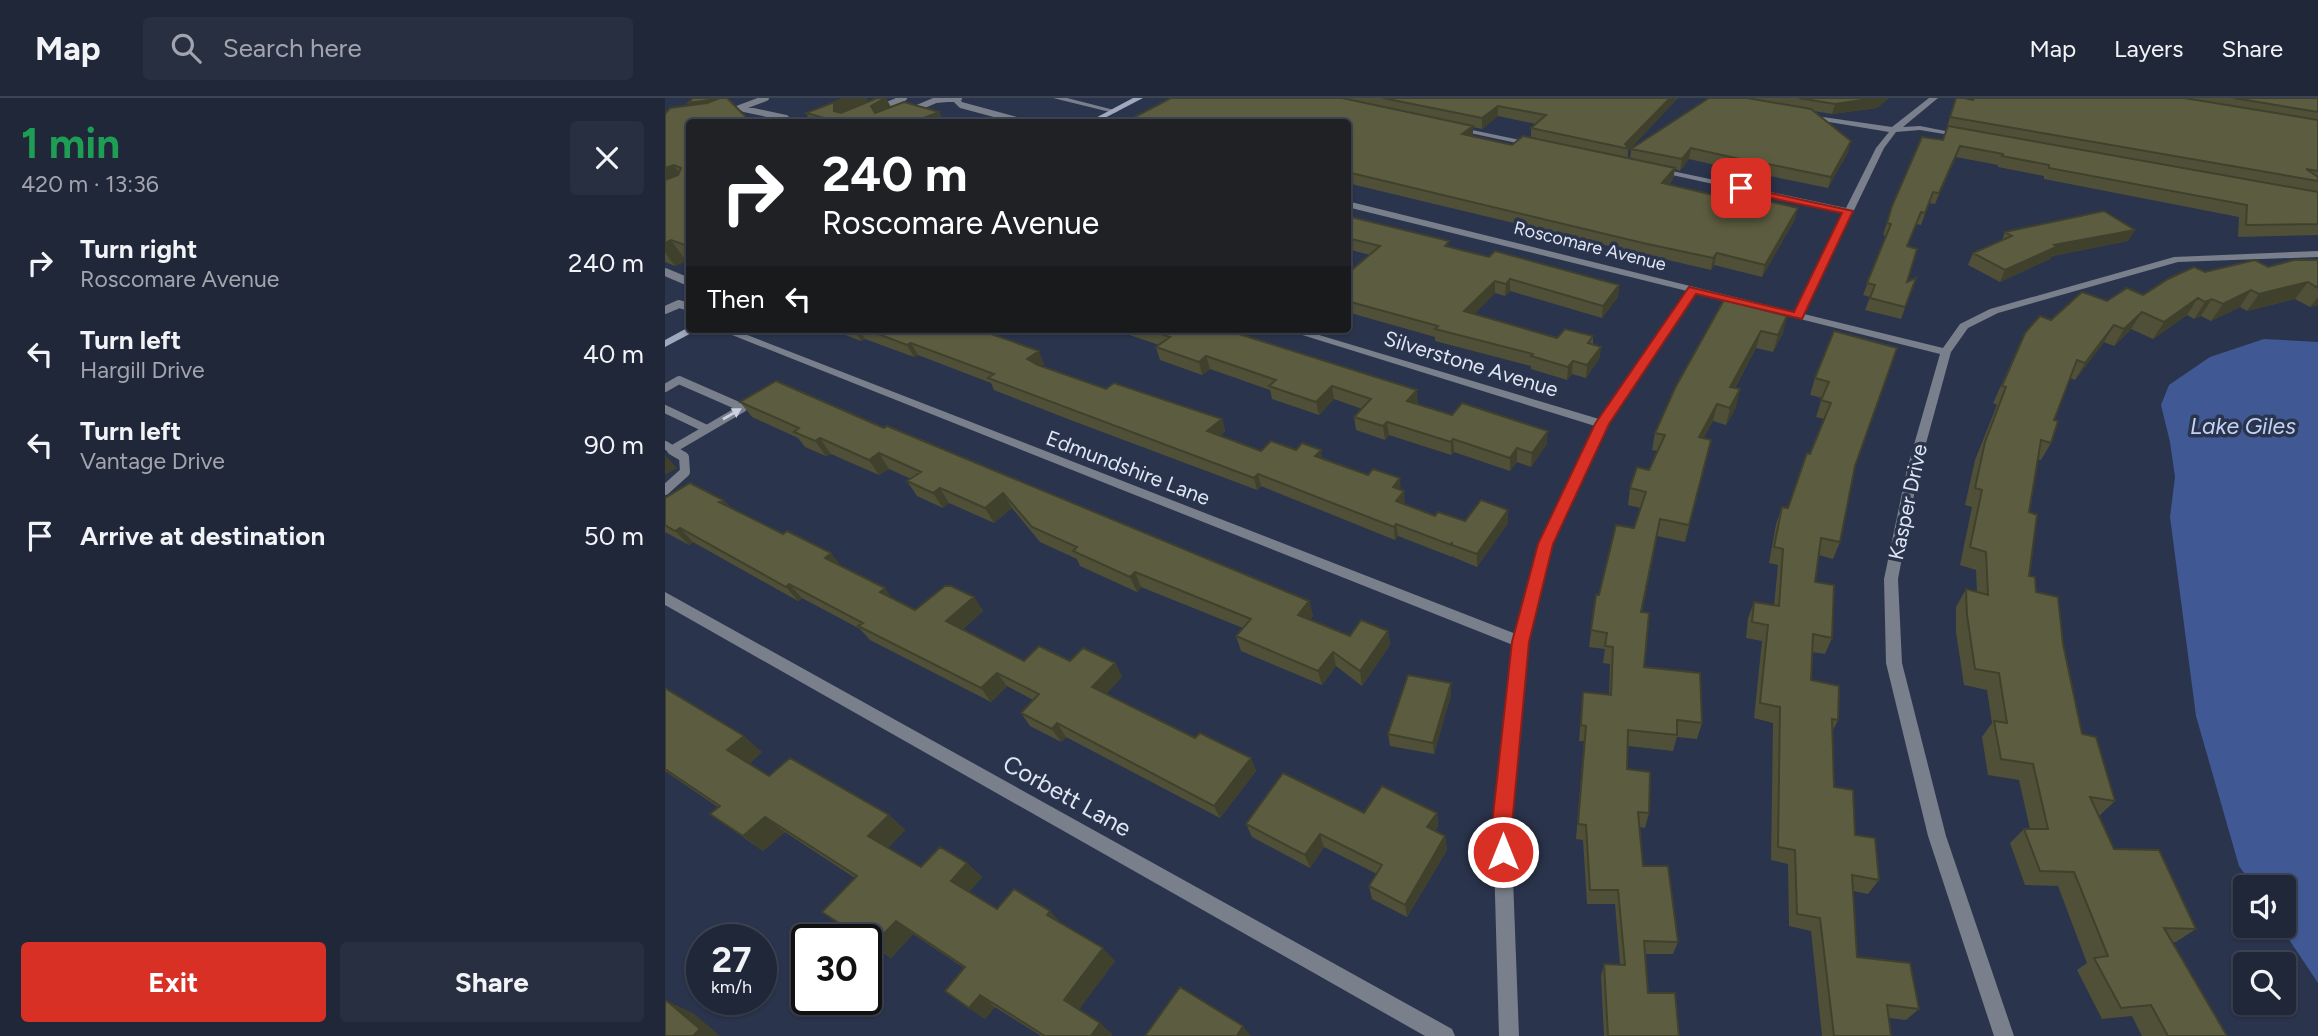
<!DOCTYPE html>
<html lang="en">
<head>
<meta charset="utf-8">
<style>
	body { margin:0; font-family:Figtree,sans-serif; background:#282f41; color:#f1f3f6; height:100vh; display:flex; flex-direction:column; font-size:26px; white-space:nowrap }
	* { box-sizing:border-box; margin:0 }
	p { font-size:23px; color:#a2a5ae }
	.icon { flex:none; width:38px; height:38px; fill:none; stroke:currentColor; stroke-width:2; stroke-linecap:round; stroke-linejoin:round }
	.map { position:relative; flex:1; overflow:hidden }
	.details { display:flex; flex-direction:column; background:#202739; width:665px }
	.details>* { flex:none }
	.guide { position:absolute; left:21px; top:21px; width:665px; height:214px; border-radius:7px; box-shadow:0 2px 5px #0004,0 0 0 2px #3d4453; background:#202124; color:#fff; overflow:hidden }
	.tools { position:absolute; left:1568px; top:777px; display:grid; gap:14px }
	.tools a { display:grid; place-items:center; width:63px; height:63px; border-radius:7px; background:#202739; box-shadow:0 2px 5px #0004,0 0 0 2px #3d4453; font-size:35px }
	.speed { position:absolute; left:21px; top:826px; display:flex; gap:14px; font-size:35px; font-weight:700; text-align:center }
	.speed>* { display:grid; place-content:center; width:91px; height:91px; border-radius:50%; background:#202739; box-shadow:0 2px 5px #0004,0 0 0 2px #3d4453; line-height:1 }
	.speed small { font-size:18px; font-weight:400 }
	.speed .limit { border:4px solid #111; border-radius:10px; background:#fff; color:#111 }
	.pin { position:absolute; display:grid; place-items:center; width:60px; height:60px; color:#fff; margin:-30px; border-radius:14px; box-shadow:0 4px 10px #0006 }
	.me { position:absolute; width:77px; margin:-38px; rotate:0deg; stroke-linejoin:round; filter:drop-shadow(0 0 5px #0008) }
	.turn { display:flex; align-items:center; gap:24px; height:147px; padding:0 21px; font-size:32px }
	.turn .icon { width:91px; height:91px; stroke-width:2.5 }
	.turn b { display:block; font-size:49px; line-height:60px }
	.then { display:flex; align-items:center; height:66px; padding:0 21px; background:#0003; gap:14px; font-size:26px }
	.round { display:grid; place-items:center; flex:none; width:74px; height:74px; border-radius:7px; background:#282f41 }
	.summary { display:flex; align-items:center; justify-content:space-between; height:119px; padding:0 21px }
	h1 { font-size:42px; font-weight:700; line-height:52px; color:#1e9e55 }
	.cta { display:flex; gap:14px; margin-top:auto; padding:14px 21px }
	.cta a { flex:1; height:80px; border-radius:7px; background:#d93025; color:#fff; font-size:28px; font-weight:700; line-height:80px; text-align:center }
	.cta a+a { background:#282f41; color:#f1f3f6 }
	ul { padding:0; list-style:none }
	li { display:flex; align-items:center; gap:21px; height:91px; padding:0 21px }
	li div { flex:1 }
	li b { display:block; font-size:26px }
	li em { font-style:normal }
	header { display:flex; align-items:center; gap:42px; box-sizing:border-box; height:98px; padding:0 35px; background:#202739; border-bottom:2px solid #3d4453 }
	header strong { font-size:33px }
	nav { display:flex; gap:38px; margin-inline-start:auto; font-size:24px }
	.search { width:490px; height:63px; background:#282f41; display:flex; align-items:center; gap:18px; box-sizing:border-box; padding:0 24px; border-radius:7px; color:#a2a5ae; font-size:26px }
	main { display:flex; flex:1; min-height:0 }
	.map>svg:first-child { display:block }
	.water { fill:#405994 }
	.lines { fill:none; stroke-linecap:round; stroke-linejoin:round }
	.lane-far2 { stroke:#797f8b; stroke-width:6 }
	.lane-far1 { stroke:#797f8b; stroke-width:8 }
	.lane { stroke:#797f8b; stroke-width:10 }
	.street { fill:#797f8b; fill-rule:evenodd }
	.secondary { fill:#9fa8bc; fill-rule:evenodd }
	.wall { fill:#4f5037; fill-rule:evenodd }
	.shaded-wall { fill:#40412d }
	.building { fill:#5c5d40; stroke:#40412d; stroke-width:2 }
	.oneway { fill:#cbd1e0 }
	.route { fill:#d93025; stroke:#8d1f18; stroke-width:2 }
	.labels { text-anchor:middle; stroke-width:7; stroke-linejoin:round; paint-order:stroke }
	.far-street-label { font-size:18px; fill:#dfe6f5; stroke:#2a344c }
	.street-label { font-size:21px; fill:#dfe6f5; stroke:#2a344c }
	.water-label { font-size:23px; font-style:italic; fill:#c3d3f6; stroke:#2a344c }
	.near-street-label { font-size:24px; fill:#dfe6f5; stroke:#2a344c }
</style>
</head>
<body>
<header>
<strong>Map</strong>
<div class="search"><svg class="icon" aria-label="search" viewBox="0 0 24 24"><circle cx="10" cy="10" r="6"/><path d="M15 15l6 6"/></svg>Search here</div>
<nav><a>Map</a><a>Layers</a><a>Share</a></nav>
</header>
<main>
<section class="details">
<div class="summary"><div><h1>1 min</h1><p>420 m · 13:36</p></div><a class="round"><svg class="icon" aria-label="close" viewBox="0 0 24 24"><path d="M6 6l12 12M18 6L6 18"/></svg></a></div>
<ul>
<li><svg class="icon" aria-label="right" viewBox="0 0 24 24"><path d="M7 20v-9h11M14 6l5 5-5 5"/></svg><div><b>Turn right</b><p>Roscomare Avenue</p></div><em>240 m</em></li>
<li><svg class="icon" aria-label="left" viewBox="0 0 24 24"><path d="M17 20v-9H6M10 6l-5 5 5 5"/></svg><div><b>Turn left</b><p>Hargill Drive</p></div><em>40 m</em></li>
<li><svg class="icon" aria-label="left" viewBox="0 0 24 24"><path d="M17 20v-9H6M10 6l-5 5 5 5"/></svg><div><b>Turn left</b><p>Vantage Drive</p></div><em>90 m</em></li>
<li><svg class="icon" aria-label="arrive" viewBox="0 0 24 24"><path d="M6 21V4h12l-3 4 3 4H6"/></svg><div><b>Arrive at destination</b></div><em>50 m</em></li>
</ul>
<div class="cta"><a>Exit</a><a>Share</a></div>
</section>
<div class="map">
<svg width="1653" height="938" viewBox="0 0 1653 938">
	<rect width="100%" height="100%" fill="#2a344c"/>
	<path class="water" d="M1599,241L1653,244V885L1615,828H1619V789H1589L1574,768L1531,618L1505,419L1510,379L1505,344L1496,307L1504,287L1545,259Z"/>
	<g class="lines">
		<path class="lane-far2" d="M291,2L296,7L359,24
			M79,11L121,20
			M212,11L239,0
			M61,15L101,0
			M219,24L271,2L294,0"/>
		<path class="lane-far1" d="M0,174L24,184
			M0,212L14,206L24,209
			M0,290L14,282L78,310L8,351
			M0,311L42,331
			M0,347L10,353"/>
		<path class="lane" d="M0,392L20,374L19,359L7,352"/>
		<path class="street" d="M388,0H402L453,13L449,15Z
			M1264,0H1273L1238,29L1255,28L1301,37L1297,39L1255,32L1231,34L1219,50L1139,216L1278,250L1295,226L1325,211L1509,159L1653,153V159L1513,164L1333,215L1303,230L1286,254L1254,371L1233,481L1237,565L1281,738L1349,938H1329L1263,738L1221,565L1219,481L1242,371L1275,256L1031,195L943,326L888,446L864,544L846,727L854,938H834L828,727L848,547L52,231H67L851,536L874,446L930,328L618,231H634L934,321L1022,193L682,109V103L1130,214L1179,115L989,73L993,70L1181,110L1211,50L1224,34L1140,20H1137V16L1227,29Z
			M788,28L870,45L874,47L870,49L791,32H788Z
			M0,494L787,931L790,938H760L0,507Z"/>
		<path class="secondary" d="M468,0H478L432,24H423Z
			M24,229V231H34L0,249V242Z"/>
	</g>
	<path class="wall" d="M28,0L24,24V165L21,163L10,168L0,164V16L24,7Z
		M180,0H201L203,4L221,0L226,9L274,14L279,24H146L141,15Z
		M506,0H1013L963,53V60L965,61L966,51L1044,0H1224L1212,10L1167,16L1149,13L1186,43L1183,54L1163,90L1100,77L1092,89L1088,88L1085,99L1130,121L1097,179L1049,167L1046,172L977,156L682,85V24H465L464,22ZM833,18L871,26L866,30V40L847,47L808,38V29L817,31ZM1024,61L1072,72L1069,82L1053,98L1004,87L1008,81L1010,71L1015,73Z
		M1291,0L1308,2L1309,0H1653V137L1573,139L1574,119L1379,81V78L1333,69V67L1291,59L1270,106L1264,105L1256,127L1251,126L1242,148V184L1251,180L1236,221L1200,212L1205,199L1198,197L1221,138L1218,137L1227,108L1278,42Z
		M682,118L785,149L824,159L954,187L953,199L937,220L845,193L840,198L830,195L809,216L892,240L928,238V246L936,249L934,261L921,280L907,276L902,282L866,271V268L770,243V239L682,214V176L705,157L682,151Z
		M1470,132L1463,143L1387,158L1385,161L1335,184L1303,167L1308,155L1337,142L1340,134Z
		M1653,162V207L1645,209L1630,201L1582,213L1575,209L1546,223L1536,218L1529,221L1522,217L1488,241L1466,231L1449,248L1439,244L1410,282L1405,280L1389,322L1386,345L1376,362L1372,361L1364,414V478L1398,546L1417,636L1450,703L1434,718L1449,751L1531,831L1511,844H1507L1562,938H1477L1467,918L1437,921L1412,872L1422,865L1393,788L1360,787L1345,745L1359,731H1365L1354,682L1323,677L1317,639L1327,625L1322,592L1299,587L1291,534V509L1301,491L1312,494L1311,472L1295,467L1307,409L1300,407L1310,362L1332,307L1328,305L1360,235L1386,222L1442,203L1478,197L1540,174L1603,169Z
		M1059,202L1118,235L1108,254L1091,250L1070,290L1071,309L1061,327L1048,323L1038,340L1046,342L1020,444L992,438L977,514L979,569L1037,625L1032,641L1012,639L1008,653L963,648L962,671L984,715L980,730L975,729L978,768L1013,844L1008,856H980L983,895L1014,938H939L936,878L939,866H955L950,806H922L918,742L911,741L919,643H914L918,594L944,597L945,566L938,565L940,551L924,549L931,497H934L969,430L976,410L963,407L965,390L984,372L993,353L987,352L990,335Z
		M164,231H265L379,266L376,268L441,291L557,321L560,333L555,338L596,353L631,352L657,360L739,393V407L770,418L800,423L843,412V425L812,469L788,459V457L787,459L733,438L730,442L596,388L592,392L408,323L329,292L326,285L253,257L249,259L200,241L196,243Z
		M447,231H558L752,292V306L882,346L866,369L852,364L845,373L789,354L786,357L724,337L720,342L691,332L689,319L697,311L669,301L654,317L607,301L605,292L545,271L537,277L495,262L491,249L494,247Z
		M1169,233L1190,368L1175,444L1168,461L1154,457L1150,484L1167,540L1160,556L1147,554L1146,582L1173,622L1167,634L1169,689L1190,737L1214,782L1203,796L1188,793L1192,859L1254,911L1241,922L1224,920L1226,938H1157L1146,833L1124,828L1123,766L1106,762L1108,625L1089,620L1097,543L1081,540L1083,520L1089,504L1109,508L1113,467L1104,465L1111,426L1117,409L1123,410L1159,321L1151,319L1157,300L1145,297L1150,280Z
		M75,304L219,330L644,503L648,518L645,522L685,538L723,533L725,547L697,588L671,568L657,587L576,553L571,538L578,530L476,489L472,494L415,468L412,461L375,444L347,410L329,425L284,405L278,410L252,398L242,383L246,381L224,371L214,377L166,356L161,358L140,349L133,340L87,319Z
		M0,400L58,402L66,410L177,469L228,501L250,512L309,499L318,513L297,532L359,563L450,565L457,579L441,596L530,640L586,660L591,673L555,720L401,639L396,644L365,628L356,615L368,602L342,588L326,604L205,542L195,531L137,500L133,503L28,444L24,447L0,434Z
		M786,585V597L769,656L725,648L723,636Z
		M0,590L97,654L84,666L104,678L224,717L240,732L223,750L256,769L302,765L317,779L304,794L332,811L397,826L450,863L414,911L447,936L446,938H376L330,909L320,921L280,893L299,870L248,836L226,860L201,844V842H198L157,814L190,780L120,734L98,753L45,716L53,709L0,673Z
		M699,715H772L773,728L770,733L780,738L782,752L742,819L707,801L704,788L712,776L659,749L645,770L587,739L581,726Z"/>
	<path class="shaded-wall" d="M50,0H58L29,16L23,5Z
		M182,0H201L205,8L177,24L169,13V5Z
		M221,0L228,14L214,23L206,8Z
		M1005,0H1013L963,53L964,51L960,46Z
		M1210,0H1224L1212,10L1167,16L1170,6Z
		M833,8V18L817,31V20Z
		M274,14L279,24H249Z
		M808,28V38L797,36Z
		M1186,43L1183,54L1163,90L1166,79Z
		M1295,48L1291,59L1270,106L1274,95Z
		M1026,50L1024,61L1015,73L1017,61Z
		M1103,66L1100,77L1092,89L1095,77Z
		M9,67L22,87L0,96V70Z
		M1010,70L1008,81L995,97L997,85Z
		M1088,87L1086,98L1078,110L1080,98Z
		M1133,110L1130,121L1097,179L1100,167Z
		M1470,132L1463,143L1387,158L1385,161L1335,184L1340,172L1389,147Z
		M6,142L21,163L10,168L0,155V145Z
		M24,145V154L20,147Z
		M1052,155L1049,167L1046,172L1048,160Z
		M845,181V193L840,198L841,186Z
		M830,183V195L800,226L799,213Z
		M1643,184L1630,201L1582,213L1594,196Z
		M954,187L953,199L937,220L938,208Z
		M1586,192L1575,209L1546,223L1558,206Z
		M1653,199V207L1645,209Z
		M1533,200L1522,217L1488,241L1499,224Z
		M1547,201L1536,218L1529,221L1540,204Z
		M1477,214L1466,231L1449,248L1459,231Z
		M1122,218L1118,235L1108,254L1113,237Z
		M1449,227L1439,244L1410,282L1420,265Z
		M189,231H194L200,241L196,243Z
		M1096,233L1091,250L1061,306L1065,289Z
		M246,245L253,257L249,259L242,247Z
		M936,249L934,261L921,280L922,267Z
		M374,253L379,266L368,273L362,261Z
		M541,258L545,271L537,277L534,264Z
		M908,263L907,276L902,282L903,269Z
		M667,288L669,301L654,317L651,304Z
		M1075,291L1071,309L1061,327L1065,310Z
		M752,292L753,305L743,316L742,303Z
		M1052,306L1048,323L1030,356L1034,339Z
		M557,321L560,333L546,346L542,333Z
		M722,324L724,337L720,342L718,328Z
		M883,333L882,346L866,369L867,355Z
		M155,340L166,356L161,358L150,343Z
		M788,341L789,354L786,357V344Z
		M852,350V364L845,373V360Z
		M656,352L658,365L650,358Z
		M214,355L224,371L214,377L204,362Z
		M0,357L12,370L0,377Z
		M593,376L596,388L592,392L589,380Z
		M735,380L736,393L728,389Z
		M275,390L284,405L278,410L268,395Z
		M739,393L740,406L732,416L731,403Z
		M338,395L347,410L329,425L320,410Z
		M58,402L71,416L54,404Z
		M843,412V425L812,469V456Z
		M731,426L733,438L730,442L729,429Z
		M15,430L28,444L24,447L10,433Z
		M166,455L178,470L160,460Z
		M470,474L476,489L472,494L465,479Z
		M124,486L137,500L133,503L121,489Z
		M220,490L230,504L215,494Z
		M309,499L318,513L291,537L281,523Z
		M644,503L648,518L637,532L633,517Z
		M723,533L725,547L697,588L695,573Z
		M668,554L671,568L657,587L653,573Z
		M450,565L457,579L435,602L427,589Z
		M332,575L342,588L326,604L316,590Z
		M786,585V597L769,656L768,645Z
		M392,625L401,639L396,644L387,631Z
		M79,638L97,654L81,668L62,652Z
		M586,660L591,673L555,720L549,708Z
		M772,715L773,728L764,743L762,729Z
		M224,717L240,732L220,753L203,738Z
		M100,719L120,734L98,753L78,738Z
		M655,736L659,749L645,770L640,757Z
		M780,738L782,752L742,819L740,807Z
		M302,765L317,779L301,797L286,783Z
		M385,813L398,827L382,817Z
		M231,823L248,836L226,860L208,847Z
		M438,850L450,863L412,914L399,902Z
		M315,897L330,909L320,921L304,910Z
		M2,903L28,915L55,938H28Z
		M435,925L447,936L446,938H426Z
		M578,928L586,938H572Z"/>
	<path class="building" d="M28,0H50L44,2L23,5Z
		M55,0H62L86,24H24V145L20,147L6,142L0,145V82L13,77L16,70L9,67L0,70V16L5,10L42,5Z
		M180,0H182L169,5V13L176,15L212,0H220L206,8L210,15L239,4L274,14L249,24H174L141,15Z
		M506,0H677L808,28L797,36L847,47L858,38L1010,70L997,85L1053,98L1065,81L1088,87L1080,98L1133,110L1100,167L1052,155L1048,160L978,145L682,74V24H476L464,22Z
		M718,0H1005L960,46L964,51L866,30L881,17L833,8L817,20Z
		M1044,0H1082L1146,11L1186,43L1166,79L1103,66L1095,77L1071,73L1079,62L1026,50L1017,61L966,51Z
		M1134,0H1210L1170,6Z
		M1291,0H1299L1308,2L1309,0H1519L1653,22V73L1641,71L1653,79V83L1285,19Z
		M1569,0H1653V14Z
		M1283,28L1653,94V126L1581,127L1582,107L1384,70V67L1337,58L1338,56L1295,48L1274,95L1268,94L1260,115L1256,114L1242,148L1252,151L1242,184L1251,180L1240,209L1205,200L1210,187L1202,185L1226,126L1222,125L1227,108L1257,39L1278,42Z
		M1439,113L1470,132L1389,147L1391,149L1340,172L1308,155L1347,138L1340,134Z
		M682,118L784,143L780,148L824,159L830,153L954,187L938,208L845,181L841,186L830,183L799,213L892,240L900,231L928,238L923,245L936,249L922,267L908,263L903,269L866,258L868,256L770,231L773,228L682,203V176L715,148L682,140Z
		M1590,162L1603,169L1629,162H1653V190L1643,184L1594,196L1586,192L1558,206L1547,201L1540,204L1533,200L1499,224L1477,214L1459,231L1449,227L1420,265L1412,262L1389,322L1393,323L1386,345L1376,342L1364,414L1372,417L1364,478L1370,479L1371,494L1393,499L1398,546L1417,636L1431,639L1450,703L1425,699L1449,751L1494,752L1531,831L1499,830L1562,938H1503L1486,907L1456,910L1429,860L1443,858L1409,774L1375,773L1359,731H1383L1368,666L1336,661L1329,623L1342,625L1334,575L1310,571L1302,517L1301,491L1323,497L1321,454L1305,449L1317,392L1310,390L1320,344L1341,289L1337,288L1360,235L1375,218L1386,222L1417,194L1442,203L1462,190L1478,197L1503,181L1529,169L1540,174Z
		M1059,202L1122,218L1113,237L1096,233L1065,289L1075,291L1065,310L1052,306L1034,339L1046,342L1024,427L995,421L976,514L984,515L979,569L1035,575L1037,625L1012,622V637L963,632L962,671L985,674L984,715L973,714L978,768H1003L1013,844L979,843L983,895H1010L1014,938H943L939,866L960,867L953,792H925L921,727L913,726L921,628L916,627L918,594L946,597L948,549L940,548L942,535L926,532L931,497H934L951,427L969,430L981,394L965,390L972,369L984,372L1000,337L990,335L1010,290Z
		M200,231H265L278,236L286,231H312L374,253L362,261L373,267L441,291L449,285L557,321L542,333L596,353L606,343L631,352L637,345L656,352L650,358L703,377L708,371L735,380L728,389L739,393L731,403L770,418L773,414L800,423L816,402L843,412L812,456L787,447V444L786,447L731,426L729,429L593,376L589,380L323,280L329,276L246,245L242,247Z
		M481,231H558L752,292L742,303L787,317L797,305L883,333L867,355L852,350L845,360L788,341L786,344L722,324L718,328L689,319L706,301L667,288L651,304L604,288L611,282L541,258L534,264L491,249L505,239Z
		M1169,233L1232,250L1190,368L1175,444L1156,440L1150,484L1169,487L1167,540L1148,536L1146,582L1174,588L1173,622L1167,621L1169,689L1188,692L1190,737L1210,740L1214,782L1187,777L1192,859L1245,865L1254,911L1222,907L1226,938H1169L1155,820L1132,816L1130,752L1113,749L1115,609L1095,605L1103,527L1087,524L1089,504L1114,508L1118,451L1109,449L1117,409L1123,410L1142,355L1145,356L1166,305L1156,302L1164,284L1150,280Z
		M111,283L219,330L222,328L644,503L633,517L685,538L696,522L723,533L695,573L668,554L653,573L571,538L586,521L470,474L465,479L408,453L412,449L367,429L338,395L320,410L275,390L268,395L242,383L256,374L214,355L204,362L155,340L150,343L129,334L134,330L75,304Z
		M25,385L58,402L54,404L118,436L122,433L166,455L160,460L220,490L215,494L250,512L280,488H286L309,499L281,523L359,563L374,548L405,563L418,550L450,565L427,589L530,640L535,635L586,660L549,708L392,625L387,631L356,615L374,596L332,575L316,590L193,528L198,525L124,486L121,489L15,430L10,433L0,427V400Z
		M743,577L786,585L768,645L723,636Z
		M0,590L79,638L62,652L104,678L125,660L224,717L203,738L256,769L275,749L302,765L286,783L332,811L349,791L385,813L382,817L438,850L399,902L435,925L426,938H380L315,897L304,910L280,893L300,869L231,823L208,847L157,814L192,778L100,719L78,738L45,716L55,708L0,671Z
		M618,675L699,715L717,688L772,715L762,729L780,738L740,807L704,788L717,767L655,736L640,757L581,726Z
		M515,889L578,928L572,938H480Z
		M2,903L35,931L28,938H0V904Z"/>
	<defs><path id="oneway-solid" d="M-6-.8H1V-3.2L6.5 0L1 3.2V.8H-6Z" transform="scale(1.75)"/></defs>
	<use class="oneway" href="#oneway-solid" transform="translate(67 316) rotate(-30)"/>
	<path class="route" d="M1073,88L1188,113L1137,221L1031,196L944,326L888,446L864,544L847,727L848,754L845,760L838,763L831,760L828,754L827,727L847,544L873,446L930,326L1024,189L1129,214L1177,115L1073,93Z"/>
	<g class="labels">
		<g class="far-street-label">
			<text transform="translate(925 148) rotate(14)" y="6">Roscomare Avenue</text>
		</g>
		<g class="street-label">
			<text transform="translate(806 266) rotate(17)" y="7">Silverstone Avenue</text>
			<text transform="translate(463 370) rotate(21)" y="7">Edmundshire Lane</text>
			<text transform="translate(1243 404) rotate(-78)" y="7">Kasper Drive</text>
		</g>
		<g class="water-label">
			<text x="1578" y="336">Lake Giles</text>
		</g>
		<g class="near-street-label">
			<text transform="translate(402 698) rotate(29)" y="8">Corbett Lane</text>
		</g>
	</g>
</svg>
<div class="tools">
<a><svg class="icon" aria-label="sound" viewBox="0 0 24 24"><path d="M4 9h4l5-4v14l-5-4H4zM17 9q2 3 0 6"/></svg></a>
<a><svg class="icon" aria-label="search" viewBox="0 0 24 24"><circle cx="10" cy="10" r="6"/><path d="M15 15l6 6"/></svg></a>
</div>
<div class="speed"><div>27<small>km/h</small></div><div class="limit">30</div></div>
<div class="pin" style="left:1076px;top:90px;background:#d93025"><svg class="icon" aria-label="arrive" viewBox="0 0 24 24"><path d="M6 21V4h12l-3 4 3 4H6"/></svg></div>
<svg class="me" style="left:838px;top:754px" viewBox="-20 -20 40 40"><circle r="17" fill="#d93025" stroke="#fff" stroke-width="3"/><path d="M0-11L8 9 0 5-8 9z" fill="#fff"/></svg>
<div class="guide">
<div class="turn"><svg class="icon" aria-label="right" viewBox="0 0 24 24"><path d="M7 20v-9h11M14 6l5 5-5 5"/></svg><div><b>240 m</b>Roscomare Avenue</div></div>
<div class="then">Then<svg class="icon" aria-label="left" viewBox="0 0 24 24"><path d="M17 20v-9H6M10 6l-5 5 5 5"/></svg></div>
</div>
</div>
</main>
</body>
</html>
